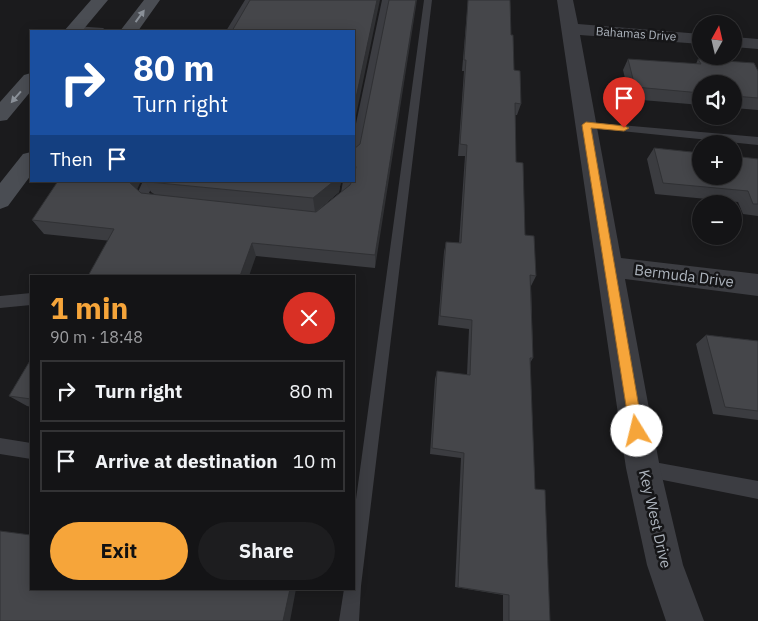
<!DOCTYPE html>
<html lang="en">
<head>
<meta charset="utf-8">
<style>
	body { margin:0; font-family:"IBM Plex Sans",sans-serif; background:#1d1d1f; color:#f1f3f6; height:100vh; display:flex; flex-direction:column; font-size:19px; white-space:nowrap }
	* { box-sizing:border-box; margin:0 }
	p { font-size:16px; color:#9d9ea1 }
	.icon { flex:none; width:28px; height:28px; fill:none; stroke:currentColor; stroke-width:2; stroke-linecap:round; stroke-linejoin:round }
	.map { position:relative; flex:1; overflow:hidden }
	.details { position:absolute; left:30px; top:275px; width:325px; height:315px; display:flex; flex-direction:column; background:#141416; border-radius:0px; box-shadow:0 2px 12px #0003,0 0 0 1px #333335 }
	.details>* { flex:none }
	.banner { position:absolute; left:30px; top:30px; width:325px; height:152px; border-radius:0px; box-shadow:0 2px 12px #0003,0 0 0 1px #333335; background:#1a4fa0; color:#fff; overflow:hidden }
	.needle { width:32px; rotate:8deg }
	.tools { position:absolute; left:692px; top:15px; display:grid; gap:10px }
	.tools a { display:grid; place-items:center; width:50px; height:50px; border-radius:50%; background:#141416; box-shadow:0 2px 12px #0003,0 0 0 1px #333335; font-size:25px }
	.pin { position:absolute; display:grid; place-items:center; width:42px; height:42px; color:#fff; margin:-51px -21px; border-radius:50% 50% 50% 0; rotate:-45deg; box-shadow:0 0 5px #0007 }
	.pin .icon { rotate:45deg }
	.me { position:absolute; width:55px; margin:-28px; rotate:351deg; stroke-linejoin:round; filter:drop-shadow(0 0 4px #0008) }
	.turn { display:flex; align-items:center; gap:18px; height:105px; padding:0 20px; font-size:22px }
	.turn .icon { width:65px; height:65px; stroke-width:2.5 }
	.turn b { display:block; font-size:35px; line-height:42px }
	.then { display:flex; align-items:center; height:48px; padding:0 20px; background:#0003; gap:10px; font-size:19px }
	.round { display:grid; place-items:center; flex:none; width:52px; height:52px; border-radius:26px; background:#1d1d1f }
	.head { display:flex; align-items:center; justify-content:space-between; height:85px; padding:0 20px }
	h1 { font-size:30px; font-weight:700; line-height:38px; color:#f6a53a }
	.cta { display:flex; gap:10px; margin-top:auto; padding:10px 20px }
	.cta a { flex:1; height:58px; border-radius:30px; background:#f6a53a; color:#111; font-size:20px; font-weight:700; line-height:58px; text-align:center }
	.cta a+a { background:#1d1d1f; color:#f1f3f6 }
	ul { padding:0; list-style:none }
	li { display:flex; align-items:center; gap:15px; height:62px; margin:0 10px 8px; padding:0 10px; border:2px solid #333335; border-radius:0px }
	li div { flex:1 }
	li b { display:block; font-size:19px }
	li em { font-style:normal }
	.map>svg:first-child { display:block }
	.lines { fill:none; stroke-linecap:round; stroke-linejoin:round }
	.lane { fill:#3c3d42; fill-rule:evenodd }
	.street { fill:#3c3d42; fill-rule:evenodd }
	.secondary { fill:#4a4d53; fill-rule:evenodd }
	.wall { fill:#3b3c40 }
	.shaded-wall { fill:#303134 }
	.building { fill:#45464a; stroke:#303134 }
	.oneway { fill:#8a9098 }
	.route { fill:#f6a53a; stroke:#a06b26 }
	.labels { text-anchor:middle; stroke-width:5; stroke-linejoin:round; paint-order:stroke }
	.far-street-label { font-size:12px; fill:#adb4bd; stroke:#161618 }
	.street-label { font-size:15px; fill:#adb4bd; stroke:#161618 }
</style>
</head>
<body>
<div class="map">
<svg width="758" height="621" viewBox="0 0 758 621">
	<rect width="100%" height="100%" fill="#1b1b1d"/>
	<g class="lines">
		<path class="lane" d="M245,0H253L234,31H226Z
			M382,0H390L359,158L354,162V133Z
			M424,0H432L361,586L359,621H339L344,589H354V514Z
			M75,26L103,28L107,31H72V27Z
			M586,122L758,137V145L582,127L581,125L582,123Z
			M354,179L355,181C352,192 349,208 334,204L332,201L341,193L343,181H354Z
			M143,181H155L149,193L162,203L160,206C151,209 142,201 137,194Z
			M31,293V305L0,308V296Z
			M0,438L31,443V459L0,454Z
			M643,460L758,481V499L643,476L637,474L635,468L637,462Z"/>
		<path class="street" d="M557,0H573L578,24L701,34V44L580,35L621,258L758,274V296L625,279L660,468L683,565L704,621H666L647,565L626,468Z
			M734,37L758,39V49L734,47Z"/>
		<path class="secondary" d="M91,0H108L82,31H64Z
			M144,0H160L138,31H120Z
			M31,73V91L7,120L0,121V102L24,75Z
			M31,152V175L8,206L0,209V183L23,154Z"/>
	</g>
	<path class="wall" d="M389,0L375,268L256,256L44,234L32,220L137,190L141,193L154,194L151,192L145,181H341L339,192L316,212L350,185L354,181V149L360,144Z
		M468,0H510L511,35L514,70L521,104L517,115H515L516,162L525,235L536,276L531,286V285L533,358L530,363L535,489L550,621H503V595L455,587L461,458L430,454L435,379L437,371L467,375L469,329L438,325L444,252L446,242L459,243L465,156H458L464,71H462Z
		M628,59L696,64L698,59L758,71V110L734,108V84H701V105L630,99L623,70Z
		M654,148L758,159V216L743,214L738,202L655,194L647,159Z
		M706,335L758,341V420L713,414L696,344Z
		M31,359V407L27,406L9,396Z"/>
	<path class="shaded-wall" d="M377,0H380L354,125V107Z
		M416,0H417L375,268V255Z
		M127,181H141L135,194Z
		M334,181H341L339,192L315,212L313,198Z
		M252,243L256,256L249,276H240Z
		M290,589H296L290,621H283Z"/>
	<path class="building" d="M250,0H377L354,107V31H232Z
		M389,0H416L375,255L252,243L240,276H88L114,229L32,220L58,181H128L141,193L316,212L350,185L352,181H354V175L356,167L354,163V149L360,144Z
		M468,0H510L511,35H513L514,70L520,71L521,104L515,103L516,162L523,163L525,235L534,236L536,276L530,275L533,358H530L535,489L545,490L550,621H509V595L458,587L464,453L432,448L437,371L470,375L472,320L440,316L446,242L461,243L467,145L460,144L466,60H464Z
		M628,59L701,64L698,59L754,63L758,71V98L734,96V84H701V93L635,87Z
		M654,148L701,153V176H734V156L758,159V204H753L748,191L663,183Z
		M148,181H334L313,198L149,182Z
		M706,335L758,341V411L725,407Z
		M31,359V399L9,396Z
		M0,531L31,535V589H290L283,621H0Z"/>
	<defs><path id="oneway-solid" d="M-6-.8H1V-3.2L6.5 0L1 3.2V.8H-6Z" transform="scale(1.25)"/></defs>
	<g class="oneway">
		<use href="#oneway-solid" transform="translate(140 16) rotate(-54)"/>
		<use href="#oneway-solid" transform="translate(16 97) rotate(131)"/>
	</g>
	<path class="route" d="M586,122L624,126L629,128L624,131L591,128L643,431L642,436L637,438L632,436L630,431L582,125Z"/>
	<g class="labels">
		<g class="far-street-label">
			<text transform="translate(636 34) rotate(4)" y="4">Bahamas Drive</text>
		</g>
		<g class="street-label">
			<text transform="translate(684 276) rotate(7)" y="5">Bermuda Drive</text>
			<text transform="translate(655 519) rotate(77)" y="5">Key West Drive</text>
		</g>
	</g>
</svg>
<div class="tools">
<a><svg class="needle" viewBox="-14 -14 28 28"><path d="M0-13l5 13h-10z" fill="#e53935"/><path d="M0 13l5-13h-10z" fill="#9d9ea1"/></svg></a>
<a><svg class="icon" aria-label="sound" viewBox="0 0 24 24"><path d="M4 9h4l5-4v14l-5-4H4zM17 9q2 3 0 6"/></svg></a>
<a>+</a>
<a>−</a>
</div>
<div class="pin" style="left:624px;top:128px;background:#d93025"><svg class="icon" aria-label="arrive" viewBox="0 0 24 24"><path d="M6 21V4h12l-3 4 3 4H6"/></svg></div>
<svg class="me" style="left:637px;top:431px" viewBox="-20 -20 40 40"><circle r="19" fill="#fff"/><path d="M0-13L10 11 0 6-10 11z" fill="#f6a53a"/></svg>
<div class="banner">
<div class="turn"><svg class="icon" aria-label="right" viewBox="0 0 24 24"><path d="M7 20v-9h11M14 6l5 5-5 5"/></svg><div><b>80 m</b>Turn right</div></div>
<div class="then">Then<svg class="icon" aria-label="arrive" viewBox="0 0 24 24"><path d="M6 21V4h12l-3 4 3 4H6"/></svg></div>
</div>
<section class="details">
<div class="head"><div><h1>1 min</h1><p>90 m · 18:48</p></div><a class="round" style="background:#d93025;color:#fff"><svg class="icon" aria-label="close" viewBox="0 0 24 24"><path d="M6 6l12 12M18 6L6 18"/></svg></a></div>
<ul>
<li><svg class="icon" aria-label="right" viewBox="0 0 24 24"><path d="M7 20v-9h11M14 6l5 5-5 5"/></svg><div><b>Turn right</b></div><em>80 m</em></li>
<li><svg class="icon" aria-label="arrive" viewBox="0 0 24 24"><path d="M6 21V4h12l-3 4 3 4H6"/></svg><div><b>Arrive at destination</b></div><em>10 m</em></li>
</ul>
<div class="cta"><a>Exit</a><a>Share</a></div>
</section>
</div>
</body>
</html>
